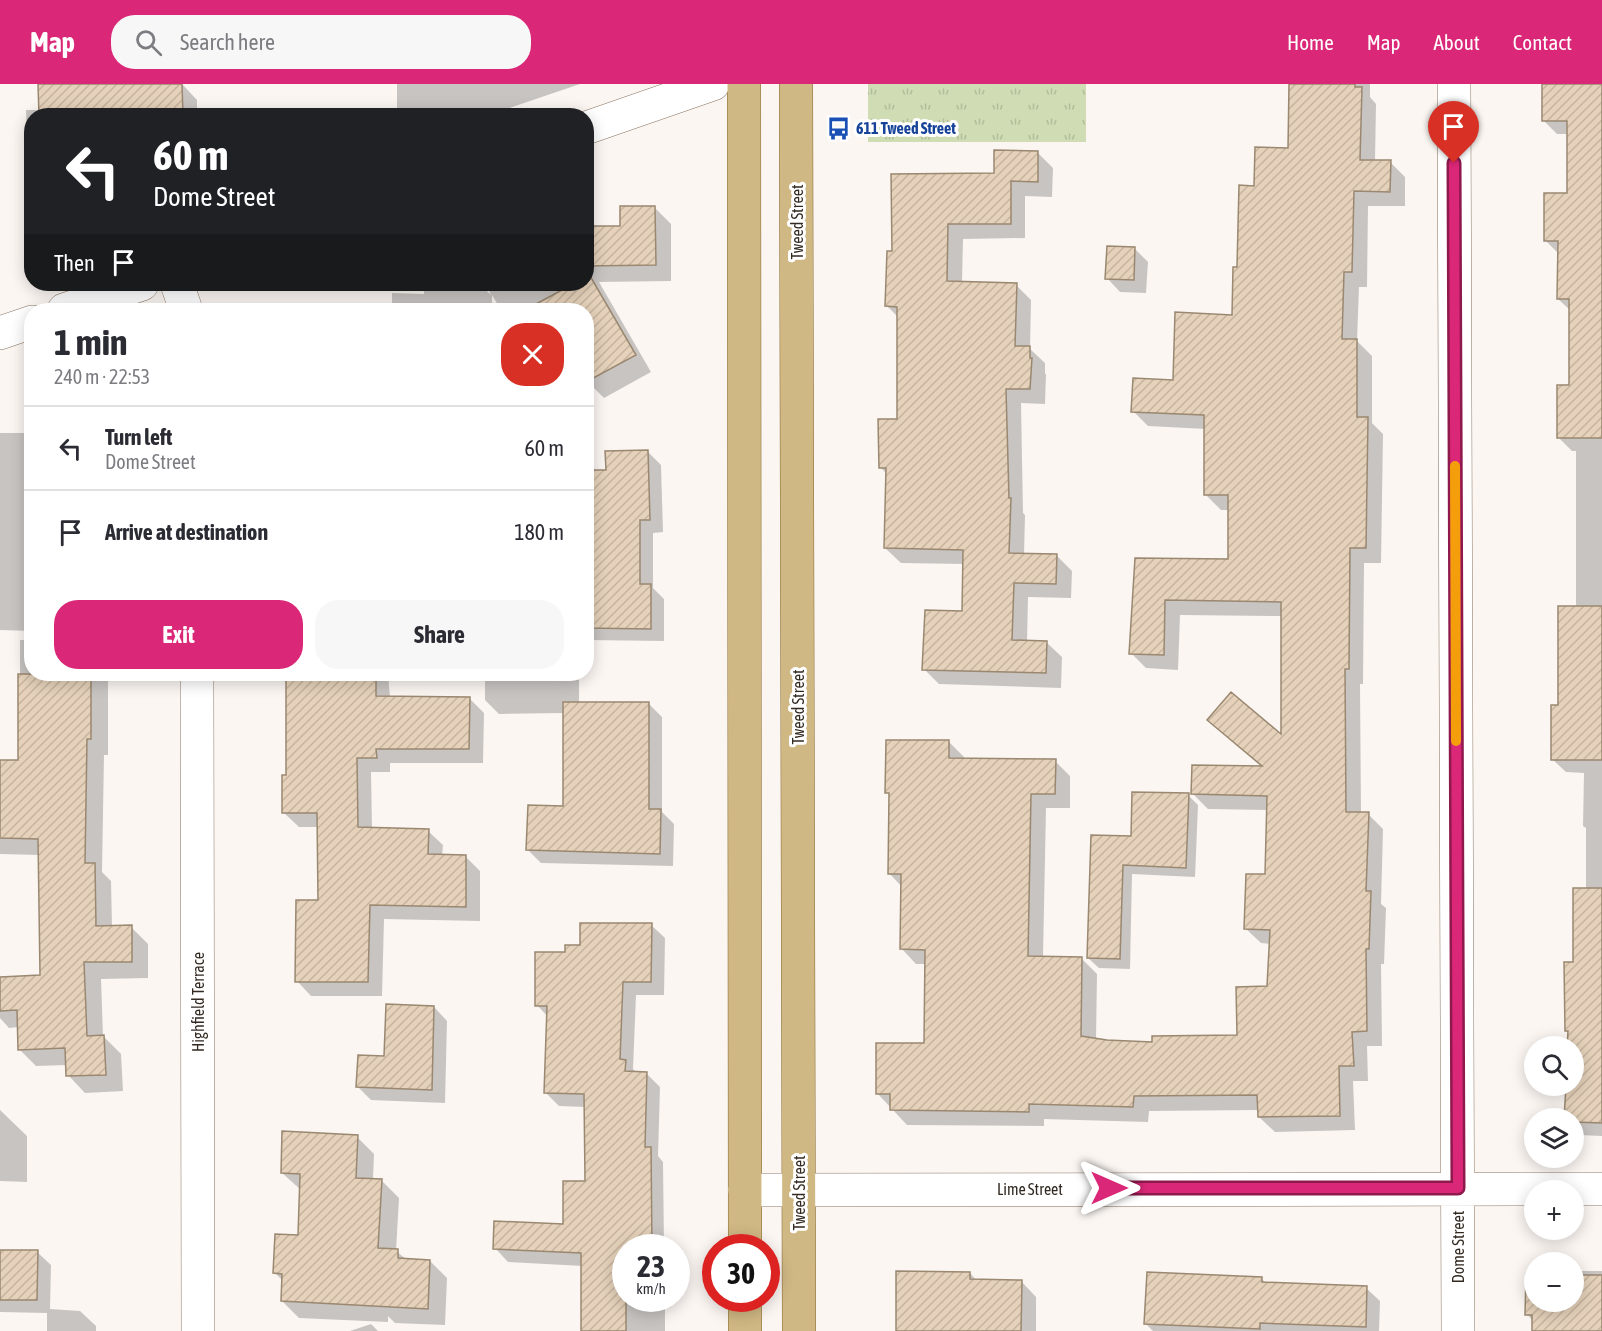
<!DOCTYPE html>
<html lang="en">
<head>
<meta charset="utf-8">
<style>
	body { margin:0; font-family:"Asap Condensed",sans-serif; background:#f7f7f7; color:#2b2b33; height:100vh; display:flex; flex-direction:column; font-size:22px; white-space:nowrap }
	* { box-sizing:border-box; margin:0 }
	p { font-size:20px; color:#7c7c81 }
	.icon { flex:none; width:33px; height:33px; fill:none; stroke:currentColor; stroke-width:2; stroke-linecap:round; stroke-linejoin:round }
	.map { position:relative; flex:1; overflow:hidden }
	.panel { position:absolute; left:24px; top:219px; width:570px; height:378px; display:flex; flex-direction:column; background:#fff; border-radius:24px; box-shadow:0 3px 15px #0003 }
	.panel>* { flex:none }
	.hud { position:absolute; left:24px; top:24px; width:570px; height:183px; border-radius:24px; box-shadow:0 3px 15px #0003; background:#202124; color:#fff; overflow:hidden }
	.tools { position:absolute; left:1524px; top:952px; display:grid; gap:12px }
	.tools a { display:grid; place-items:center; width:60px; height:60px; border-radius:50%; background:#fff; box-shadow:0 3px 15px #0003; font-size:30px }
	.speed { position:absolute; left:612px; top:1150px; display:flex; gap:12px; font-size:30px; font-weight:700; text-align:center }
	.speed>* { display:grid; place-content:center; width:78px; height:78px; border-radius:50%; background:#fff; box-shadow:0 3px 15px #0003; line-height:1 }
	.speed small { font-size:15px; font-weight:400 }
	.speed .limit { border:9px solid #d22; background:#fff; color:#111 }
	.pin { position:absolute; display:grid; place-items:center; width:51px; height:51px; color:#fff; margin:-62px -26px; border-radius:50% 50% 50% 0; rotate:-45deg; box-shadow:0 0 6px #0007 }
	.pin .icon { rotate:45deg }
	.me { position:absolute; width:66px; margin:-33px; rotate:90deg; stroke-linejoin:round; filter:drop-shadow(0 0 4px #0008) }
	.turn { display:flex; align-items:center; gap:21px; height:126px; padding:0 30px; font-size:27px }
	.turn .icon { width:78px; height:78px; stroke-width:2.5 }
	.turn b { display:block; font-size:42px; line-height:51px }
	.then { display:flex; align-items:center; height:57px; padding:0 30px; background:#0003; gap:12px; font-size:22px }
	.round { display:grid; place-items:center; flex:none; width:63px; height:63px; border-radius:24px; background:#f7f7f7 }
	.headline { display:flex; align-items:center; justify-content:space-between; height:102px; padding:0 30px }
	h1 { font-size:36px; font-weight:700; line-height:45px }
	.primary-button { display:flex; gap:12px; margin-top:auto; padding:12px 30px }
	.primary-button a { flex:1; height:69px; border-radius:24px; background:#db2777; color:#fff; font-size:24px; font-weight:700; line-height:69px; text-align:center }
	.primary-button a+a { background:#f7f7f7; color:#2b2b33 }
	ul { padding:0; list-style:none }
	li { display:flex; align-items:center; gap:18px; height:84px; padding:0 30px; border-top:2px solid #e1e1e2 }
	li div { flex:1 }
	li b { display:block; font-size:22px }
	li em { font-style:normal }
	header { display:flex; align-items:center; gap:36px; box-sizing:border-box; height:84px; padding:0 30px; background:#db2777; color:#fff }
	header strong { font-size:28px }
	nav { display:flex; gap:33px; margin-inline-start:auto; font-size:21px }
	.search { width:420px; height:54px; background:#f7f7f7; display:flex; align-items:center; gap:15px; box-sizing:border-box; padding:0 21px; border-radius:24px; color:#7c7c81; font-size:22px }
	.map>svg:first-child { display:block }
	.grass { fill:url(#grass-tufts) }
	.shadow { fill:#0003 }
	.building { fill:url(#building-hatch); stroke:#9a8871; stroke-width:1.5 }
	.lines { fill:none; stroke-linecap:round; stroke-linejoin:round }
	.minor-casing { stroke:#897360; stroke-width:34 }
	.major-casing { stroke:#85672c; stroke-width:34 }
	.minor { stroke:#fff; stroke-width:33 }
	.major { stroke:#d0b884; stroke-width:33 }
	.route-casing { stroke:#8e194d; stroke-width:15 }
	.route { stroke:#db2777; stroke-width:10 }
	.slow { stroke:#f59e0b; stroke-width:10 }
	.labels { text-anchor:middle; stroke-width:6; stroke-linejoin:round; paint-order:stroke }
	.transit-label { font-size:16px; font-weight:bold; fill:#164399; stroke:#fff; text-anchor:start }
	.street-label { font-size:16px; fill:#322921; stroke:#fff }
</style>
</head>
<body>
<header>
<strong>Map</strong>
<div class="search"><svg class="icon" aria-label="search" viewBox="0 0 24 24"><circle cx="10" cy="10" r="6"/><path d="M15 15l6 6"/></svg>Search here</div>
<nav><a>Home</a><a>Map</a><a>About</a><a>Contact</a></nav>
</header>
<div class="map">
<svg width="1602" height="1247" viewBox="0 0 1602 1247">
	<defs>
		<pattern id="grass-tufts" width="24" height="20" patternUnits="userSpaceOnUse" patternTransform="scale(1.5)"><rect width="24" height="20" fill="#cfdcb4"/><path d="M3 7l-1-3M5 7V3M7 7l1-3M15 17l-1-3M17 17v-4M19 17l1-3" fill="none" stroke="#b2bd9a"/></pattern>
		<pattern id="building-hatch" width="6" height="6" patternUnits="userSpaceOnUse" patternTransform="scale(1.5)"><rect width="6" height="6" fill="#e6d2ba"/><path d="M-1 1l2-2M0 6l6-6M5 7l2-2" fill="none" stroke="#c6b4a0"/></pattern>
	</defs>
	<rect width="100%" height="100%" fill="#fbf6f2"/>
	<path class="grass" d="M868,0H1086V58H868Z"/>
	<path class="shadow" d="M40,0H182L197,16V32H32V122L29,120L26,26H40Z
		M397,0H580L486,32H401L397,27Z
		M1291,0H1370V13L1376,20L1375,77L1390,78L1405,93V122H1368L1367,203H1359L1357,257L1372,272V339L1383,350L1381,479H1364L1363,600H1360L1361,730H1368L1383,745L1381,820L1386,824L1384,880H1381L1382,962H1367L1368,997H1353L1355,1046L1275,1048L1259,1033V1026L1149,1027L1148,1038L1044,1035V1042L907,1041L877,1009L925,961L926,880H916L901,864L902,803L889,789L890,712L887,708L948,657L964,673V676L1055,677L1070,692V724H1046L1043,873L1081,874L1097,890L1096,956L1153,959L1238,953L1269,904L1271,860L1261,859L1245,844L1266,792L1268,726L1208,725L1193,710L1263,684L1209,636L1282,653V532L1180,531L1178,586L1146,584L1131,569L1136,476H1229V426H1221L1206,411V345L1148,342L1133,327L1174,297L1234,232L1238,185L1255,103L1289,66Z
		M1544,0H1602V1052L1579,1051L1574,1045V1035H1566L1567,1002H1574V963H1569V949L1566,947L1586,805V744L1583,742L1584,689L1566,688L1552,675L1576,523V367H1572L1558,353L1571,302V227L1558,215L1559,170L1545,156L1569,110V50H1557L1543,36Z
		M1038,69L1053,84L1052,113L1025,112V154L963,155L962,199L1016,201L1031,216L1030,265L1045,279V289L1046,291L1045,320L1021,319L1023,429L1025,431L1024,471H1056L1072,487L1071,514L1028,513L1027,558H1046L1062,573L1061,604L939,600L924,585L964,529L965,480L901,479L885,464L887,390L880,383L899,336V234L887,222L894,169L995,91Z
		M654,123L671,140V197L599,198L651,288L604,314L586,296V226H501L492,211V226H392V209L424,210V200H480L491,211L486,200H586V144H622Z
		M1135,165L1148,178L1146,209L1120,208L1107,194Z
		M0,349H32V547L0,546Z
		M647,367L661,381L663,448L653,449V504L664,515V557L586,556V388L608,387Z
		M20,556H32V590H108V671H104L102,788L111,797L112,843H131L148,860V894L101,895L103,952L121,970L123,1007L85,1009L68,991L67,981L36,982L19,965V943L9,944L0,934V894L41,893L39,771L0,770V677L20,678Z
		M320,590H388L390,613L469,614L484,629L483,679H390V688H371L372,745L428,747L443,761L442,772L466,773L480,787V837L384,835L382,912H311L297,897L320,817L319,743H299L284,729L288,693Z
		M485,590H573L579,596V619L649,620L662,633V728L674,740L673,782L541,779L528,766L565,724V629L499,630L485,616Z
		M1188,711L1198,721L1195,793L1132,790L1130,885L1099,884L1088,874L1132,753Z
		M651,841L665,854L664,911H636L633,985L637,989H646L660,1003L658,1072L663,1078L664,1164H626V1215H665V1247H582L583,1182L508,1178L495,1164L565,1142L587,1098L586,1023L559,1022L545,1008L548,933L537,921L566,870L581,863Z
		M434,923L447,937L445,1019L371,1016L358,1003Z
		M0,1026L27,1052V1098L0,1097Z
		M357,1053L374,1070L373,1096L382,1097L399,1114L396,1167L407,1176L430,1177L447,1194L445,1241L395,1239L388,1232V1238L299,1234L282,1217L283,1197L275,1189L299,1153L301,1106L282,1089Z
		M0,1167L37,1168L51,1181L50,1225L80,1227L96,1242V1247H47V1229L0,1228Z
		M1582,1187H1602V1247H1533V1237L1527,1230L1528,1191L1534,1192V1218H1574V1192H1582Z
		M970,1189L977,1197H1021L1036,1213V1247H897Z
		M1261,1194L1267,1200L1366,1204L1380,1217L1379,1247H1153L1146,1240Z
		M371,1240L378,1247H350Z"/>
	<path class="building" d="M38,0H182L183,32H39Z
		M1289,0H1355V3H1362L1360,76H1391L1390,108L1354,107L1352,188H1344L1342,255H1357V333H1368L1366,464H1350L1349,585H1345L1346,728H1369L1366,807H1371L1369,865H1366L1367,947L1352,948L1354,982H1339L1340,1032L1258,1033L1257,1011L1134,1012L1133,1023L1029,1020V1028L890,1026V1010H876V959H924L925,866L900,865L901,790H888L889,709H885L886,656H949V674L1056,675L1055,710H1031L1028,872L1082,873L1081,952L1107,956L1152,958V952L1237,951L1236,903L1267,902L1270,846L1244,845L1246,790H1265L1267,712L1191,710L1192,681L1262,682L1207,636L1231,608L1281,650V518L1165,516L1164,571L1129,570L1135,474L1228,475V411H1204V331L1131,328L1133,294L1173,296L1175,228L1232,231L1233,183H1237L1239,101L1254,102L1255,63L1288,64Z
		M1542,0H1602V354H1557V301H1569V215H1557L1558,157H1544V109H1567V37H1542Z
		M994,66L1038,67V98L1011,97V140H948L947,197L1017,199L1015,262H1030V274H1032L1030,305H1006L1009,414H1011L1009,469L1057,470L1056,500L1014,499L1012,556L1047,557L1046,589L922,586L925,526L962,527L963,466L884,464L886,384H879L878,335H897V223L885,222L887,167H892L891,90L994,89Z
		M620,122H655L656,181L586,182V142H620Z
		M1107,162L1135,163L1134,196L1105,195Z
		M586,185L636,271L586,298V226H525L573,200H586Z
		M648,366L650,436H640V500H651V545L586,544V386H606L605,367Z
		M1558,522H1602V676H1551V621H1558Z
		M18,590H91V655H87L85,779H95L96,842L132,841V878H84L87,952L104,951L106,991L66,992L65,964L18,966L17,926L0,927V893L40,891L38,755L0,754V676H18Z
		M338,590H376V612L470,613L469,665H376L377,674H357L358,743L429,745L428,770L466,771V823L370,821L368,898H295L296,816H318L317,729H282V691H286V594L338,593Z
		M563,618H649V725H661L660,770L526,766L528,721L563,722Z
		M1132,708L1189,709L1186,784L1123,781L1120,875L1087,874L1091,751L1131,752Z
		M1573,804H1602V1039L1574,1038V1035H1564L1566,1002H1574V963H1567L1568,947H1565L1564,878H1573Z
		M580,839H652L651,898H623L620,975L626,976L625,987L647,988L645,1063H651L652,1164H626V1247H581V1169L493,1165L494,1137L563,1140V1097H585L584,1010L544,1009L547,922H535V868H565V861H580Z
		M386,920L434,922L432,1006L356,1003L358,971L384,972Z
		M282,1047L358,1051L356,1094L382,1095L378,1164L398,1165V1174L430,1176L428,1225L281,1217L282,1190L273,1189L275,1150L298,1151L300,1090L281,1089Z
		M0,1166H38L37,1216H0Z
		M896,1187L970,1188V1195L1022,1196L1021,1247H896Z
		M1147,1188L1262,1193V1198L1367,1202L1366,1243L1260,1239V1245L1144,1240Z
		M1526,1190H1534V1218H1574V1191H1602V1247H1532V1231H1525Z"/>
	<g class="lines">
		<defs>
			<path id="minor" d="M1454,0L1458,1247
				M586,44L713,0
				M177,200L186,226
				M64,226L142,200
				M0,249L32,238
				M197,590L198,1247
				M745,1106L1602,1105"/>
			<path id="major" d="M744,0L745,1164
				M796,0L799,1247
				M745,1215V1247"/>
		</defs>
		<use href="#minor" class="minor-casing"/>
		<use href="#major" class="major-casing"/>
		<use href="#minor" class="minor"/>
		<use href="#major" class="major"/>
	</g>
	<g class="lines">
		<defs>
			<path id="route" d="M1109,1104H1458L1454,79"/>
		</defs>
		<use href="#route" class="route-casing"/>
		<use href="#route" class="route"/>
		<path class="slow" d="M1455,382L1456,657"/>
	</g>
	<defs>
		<symbol id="bus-bare" viewBox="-9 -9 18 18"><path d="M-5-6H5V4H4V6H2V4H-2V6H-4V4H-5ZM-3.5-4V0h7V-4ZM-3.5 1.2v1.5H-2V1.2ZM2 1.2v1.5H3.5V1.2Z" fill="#1a4fb4" stroke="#fff" stroke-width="2.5" paint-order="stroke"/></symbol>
	</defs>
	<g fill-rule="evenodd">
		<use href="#bus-bare" x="822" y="28" width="33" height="33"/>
	</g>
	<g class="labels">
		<g class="transit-label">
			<text x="856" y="50">611 Tweed Street</text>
		</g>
		<g class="street-label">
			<text transform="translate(797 138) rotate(-90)" y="6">Tweed Street</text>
			<text transform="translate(798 623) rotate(-90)" y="6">Tweed Street</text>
			<text transform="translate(198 918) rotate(-90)" y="6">Highfield Terrace</text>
			<text x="1030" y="1111">Lime Street</text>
			<text transform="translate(799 1109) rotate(-90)" y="6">Tweed Street</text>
			<text transform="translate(1458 1163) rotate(-90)" y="6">Dome Street</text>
		</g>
	</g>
</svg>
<div class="tools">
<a><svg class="icon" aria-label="search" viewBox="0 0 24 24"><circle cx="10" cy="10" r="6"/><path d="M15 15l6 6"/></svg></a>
<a><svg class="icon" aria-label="layers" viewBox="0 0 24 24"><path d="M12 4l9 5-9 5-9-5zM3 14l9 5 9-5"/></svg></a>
<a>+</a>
<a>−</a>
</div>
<div class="speed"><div>23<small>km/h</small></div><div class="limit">30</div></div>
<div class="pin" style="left:1454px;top:79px;background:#d93025"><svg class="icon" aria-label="arrive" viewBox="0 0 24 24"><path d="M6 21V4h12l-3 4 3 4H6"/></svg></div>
<svg class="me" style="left:1109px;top:1104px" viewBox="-20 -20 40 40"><path d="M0-17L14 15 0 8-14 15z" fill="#db2777" stroke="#fff" stroke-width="4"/></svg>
<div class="hud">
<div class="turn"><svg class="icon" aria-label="left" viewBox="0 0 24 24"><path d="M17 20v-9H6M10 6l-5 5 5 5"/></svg><div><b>60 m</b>Dome Street</div></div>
<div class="then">Then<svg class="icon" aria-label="arrive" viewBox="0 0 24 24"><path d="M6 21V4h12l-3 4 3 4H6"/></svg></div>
</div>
<section class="panel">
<div class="headline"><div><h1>1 min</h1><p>240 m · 22:53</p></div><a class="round" style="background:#d93025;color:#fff"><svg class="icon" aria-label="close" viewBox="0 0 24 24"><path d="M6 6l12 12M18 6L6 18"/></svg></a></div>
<ul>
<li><svg class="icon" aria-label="left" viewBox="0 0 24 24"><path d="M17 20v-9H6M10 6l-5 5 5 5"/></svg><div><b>Turn left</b><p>Dome Street</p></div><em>60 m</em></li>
<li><svg class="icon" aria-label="arrive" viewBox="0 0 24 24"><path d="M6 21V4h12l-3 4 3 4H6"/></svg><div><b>Arrive at destination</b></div><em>180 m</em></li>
</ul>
<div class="primary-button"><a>Exit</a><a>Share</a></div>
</section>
</div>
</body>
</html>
